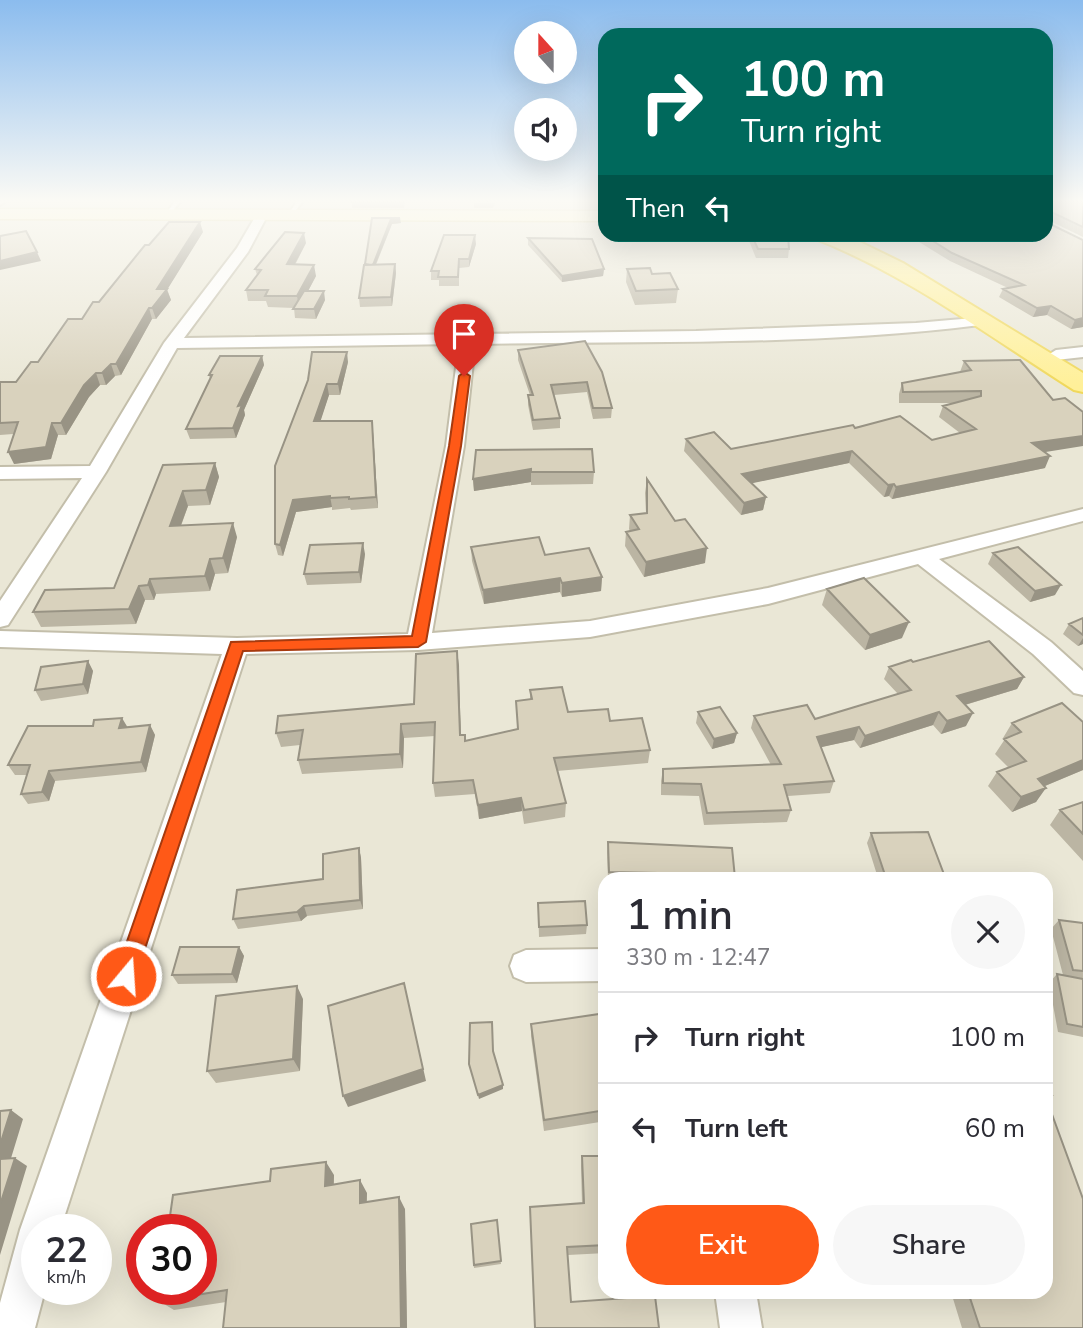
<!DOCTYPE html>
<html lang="en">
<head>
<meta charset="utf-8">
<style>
	body { margin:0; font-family:"Nunito Sans",sans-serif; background:#f7f7f7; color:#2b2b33; height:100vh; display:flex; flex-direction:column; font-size:26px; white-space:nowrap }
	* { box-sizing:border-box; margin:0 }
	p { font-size:23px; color:#7c7c81 }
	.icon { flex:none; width:38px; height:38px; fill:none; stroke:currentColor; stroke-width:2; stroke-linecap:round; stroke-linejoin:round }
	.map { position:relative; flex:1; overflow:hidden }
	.panel { position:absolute; left:598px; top:872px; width:455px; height:427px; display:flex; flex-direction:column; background:#fff; border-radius:21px; box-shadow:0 7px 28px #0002 }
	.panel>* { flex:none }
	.hud { position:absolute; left:598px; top:28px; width:455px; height:214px; border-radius:21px; box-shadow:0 7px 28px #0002; background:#00695c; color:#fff; overflow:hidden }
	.needle { width:46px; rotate:339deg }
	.fabs { position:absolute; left:514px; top:21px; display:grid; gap:14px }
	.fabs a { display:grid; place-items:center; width:63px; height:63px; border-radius:50%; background:#fff; box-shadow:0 7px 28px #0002; font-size:35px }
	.speed { position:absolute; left:21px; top:1214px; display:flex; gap:14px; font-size:35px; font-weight:700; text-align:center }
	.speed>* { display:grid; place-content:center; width:91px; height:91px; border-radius:50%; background:#fff; box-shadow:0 7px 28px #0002; line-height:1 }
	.speed small { font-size:18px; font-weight:400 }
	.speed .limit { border:10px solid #d22; background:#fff; color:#111 }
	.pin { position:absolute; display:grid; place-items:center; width:60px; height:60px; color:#fff; margin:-72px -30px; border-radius:50% 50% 50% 0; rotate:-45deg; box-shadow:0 0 7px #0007 }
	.pin .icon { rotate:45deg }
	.me { position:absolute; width:77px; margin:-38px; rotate:18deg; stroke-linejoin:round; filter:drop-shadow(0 0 5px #0008) }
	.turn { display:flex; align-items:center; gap:24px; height:147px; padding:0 28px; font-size:32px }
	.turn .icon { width:91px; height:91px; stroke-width:2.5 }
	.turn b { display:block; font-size:49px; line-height:60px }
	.then { display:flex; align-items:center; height:66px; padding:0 28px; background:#0003; gap:14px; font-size:26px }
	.round { display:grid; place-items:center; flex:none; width:74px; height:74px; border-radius:37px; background:#f7f7f7 }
	.head { display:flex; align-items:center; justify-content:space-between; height:119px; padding:0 28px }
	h1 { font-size:42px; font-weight:600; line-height:52px }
	.cta { display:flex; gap:14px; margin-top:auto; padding:14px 28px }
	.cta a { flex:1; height:80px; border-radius:42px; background:#ff5917; color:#fff; font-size:28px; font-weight:600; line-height:80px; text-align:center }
	.cta a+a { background:#f7f7f7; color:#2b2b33 }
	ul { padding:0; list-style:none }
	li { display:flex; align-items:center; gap:21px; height:91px; padding:0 28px; border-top:2px solid #e1e1e2 }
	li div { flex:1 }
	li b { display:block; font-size:26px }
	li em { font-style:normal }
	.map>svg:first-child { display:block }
	.residential { fill:#eae7d6; fill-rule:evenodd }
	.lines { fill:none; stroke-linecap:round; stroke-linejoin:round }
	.lane-casing { stroke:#c3beaa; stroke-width:4 }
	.street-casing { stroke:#c3beaa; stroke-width:4 }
	.secondary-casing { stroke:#dbd194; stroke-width:3 }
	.primary-casing { stroke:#f0d85c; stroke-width:4 }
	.lane { fill:#fff; fill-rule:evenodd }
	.street { fill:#fff; fill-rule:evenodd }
	.secondary { fill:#fff9ca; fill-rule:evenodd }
	.primary { fill:#fff099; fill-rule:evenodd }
	.wall { fill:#bbb5a3 }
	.shaded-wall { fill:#989384 }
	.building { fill:#d9d2bd; stroke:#989384; stroke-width:2 }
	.route { fill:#ff5917; stroke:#a63a0f; stroke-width:2 }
</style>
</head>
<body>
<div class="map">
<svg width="1083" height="1328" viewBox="0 0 1083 1328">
	<rect width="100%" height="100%" fill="#f6f4e9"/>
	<path class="residential" d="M0,201H605L606,234H1046L1047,201H1083V1328H0ZM606,878H1046V1292H606ZM37,1230H96V1290H37ZM142,1230H201V1290H142Z"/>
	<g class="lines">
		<defs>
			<path id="lane" d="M0,201H6L0,205Z
				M175,201H181L169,215H165Z
				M297,201H303L292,215H288Z"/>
			<path id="street" d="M259,216L265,220L248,252L184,338L696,331L916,323L985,317L988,320L985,323L980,325C814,346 643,341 475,344L464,446L432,633L590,621L768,588L1083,509V521L939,559L1051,642L1083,671V695L1074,693L1033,654L918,564L768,604L590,637L418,650L246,654L60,1230H37V1290H45L35,1328H0V1303L20,1230L222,654L0,647V631L237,638L408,634L446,446L459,344L177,348L106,472L8,625L0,627V601L82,478L0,479V467L90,466L164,343L237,248L255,217Z
				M1083,347V357L1056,360L1048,355L1056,350Z
				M606,949V981L526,982L514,977L510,966L514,955L526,950Z
				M715,1292H756L762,1328H720Z"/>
			<path id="secondary" d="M0,209L606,211V221L0,219Z"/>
			<path id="primary" d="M810,234H841L862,243L903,263L1083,373V392L1074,390C990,337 905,273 813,238Z"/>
		</defs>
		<use href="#lane" class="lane-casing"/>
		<use href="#street" class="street-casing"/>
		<use href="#secondary" class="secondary-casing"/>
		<use href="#primary" class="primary-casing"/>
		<use href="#lane" class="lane"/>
		<use href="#street" class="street"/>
		<use href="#secondary" class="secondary"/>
		<use href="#primary" class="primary"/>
	</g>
	<path class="wall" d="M352,201H405L404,208H352Z
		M474,201H496L493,208H474Z
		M1046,201H1083V237L1048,220V223L1083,240V327L1071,329L1047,315L1033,317L999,297L1003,289L1008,288L950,261L906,234H1046Z
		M372,218L401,223L392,224L376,265L395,264L396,273L392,306L360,307L359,298L365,265Z
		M203,232L167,289L171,300L156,319H152L121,375L115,376L106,385H100L89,397L66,435H58L51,459L14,464L13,434L0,435V382H16L38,362L99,302L149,245Z
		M747,234H788L789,249L788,258H756L747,236Z
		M528,238L604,269L603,276L562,282L528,245Z
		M306,243L295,265L316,276L308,291L325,300L316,319L295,318L294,308L268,307L266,301H248L246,290L257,275L255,269Z
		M476,244L469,267L459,268V286H439V280H431V271Z
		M627,269L652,274L678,289L676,303L635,305L626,282Z
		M585,341L612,408L611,418L593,419L587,392L554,395L560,418V428L533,430L528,405V395H530L518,360V350Z
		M262,356L264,365L244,410L245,415L236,438L190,439L186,429L210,379L209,375Z
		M964,361L1045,452V468L892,499L889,496L884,497L849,463L751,483L766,497L763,510L741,515L684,451L686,439L731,449L855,428L932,440L960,433L939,417L943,406L954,403H899V394L902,383L960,372Z
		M348,362L340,395H329L320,421H372L373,432L378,508L351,510L350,508L332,510V507L296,512L283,556L278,555L275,544L308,380Z
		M476,450L594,472L593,484L531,485V482L474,491L473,479Z
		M215,463L219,477L210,505L188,506L181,526L237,537L228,573L215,574L210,591L156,594L154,600H145L136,624L41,627L33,612L114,588L163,465Z
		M647,479L675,521L705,563L644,577L625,546L626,532L630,531L629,529L630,515L646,513L645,493Z
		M471,547L545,555L602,577L601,591L562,597L560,592L484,604L472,561Z
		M993,553L1055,595L1030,602L988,564Z
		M365,554L361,583L307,585L304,574Z
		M827,589L902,638L865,650L822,605Z
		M1083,618V644L1078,646L1063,634L1069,624Z
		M457,651L461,735L466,741L517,729L530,700V690L568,712L610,721L650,750L648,763L557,771L566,803L565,817L524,824L522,811L479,819L475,794L435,797L433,783L435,736L404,738L403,768L302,774L298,760L300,745L281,747L276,733L414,704Z
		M88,661L93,671L88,694L41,701L35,690Z
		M913,662L1024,677L1017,689L965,705L966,726L941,734L933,725L860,748L854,740L821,747L834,781L830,793L788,796L791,810L787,822L704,825L699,796L661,795V781L663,769L771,765L751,728L754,716L815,719L898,694L884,679L889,667Z
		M698,712L737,733L734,743L712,749L696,723Z
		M1012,723L1083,770L1045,786L1036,802L1012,812L988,786L997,772L1008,767L995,754L1005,739L1003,738Z
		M150,725L155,735L146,772L55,781L49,801L28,804L21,794L27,775H15L8,765L127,727Z
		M1083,802V861L1050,825L1060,810Z
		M871,833L945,877L944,878H878L867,843Z
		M608,842L735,878H608L607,852Z
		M359,848L361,858L363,909L307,916L301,921L238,929L233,919L323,879Z
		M538,903L587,925L586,934L539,937Z
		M1059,920L1083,923V1037L1058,1032L1049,983L1057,974L1063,975L1051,929Z
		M239,947L244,956L237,983L178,984L172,975Z
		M303,999L300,1071L216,1083L207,1071Z
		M606,1013V1121L544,1131L531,1036V1024Z
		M1046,1082L1052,1095L1047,1099L1083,1328H962L951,1292H1046Z
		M582,1156H606V1253L568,1255L535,1328L582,1204L581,1166Z
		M334,1175V1185L367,1193V1202L405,1209L407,1328H223L226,1302L174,1310L159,1301L270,1181Z
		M497,1220L501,1264L474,1268V1265Z"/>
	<path class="shaded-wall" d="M400,218L401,223L392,224L373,271L372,266L391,219Z
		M200,222L203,232L167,290L171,300L156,319L152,308L157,289Z
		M304,233L306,243L289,275L287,264Z
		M475,235L476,244L469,267V259Z
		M37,252L41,261L0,270V261Z
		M395,264L396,273L392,306L391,297Z
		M314,265L316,276L299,308L297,296Z
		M604,269L603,276L562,282V276Z
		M324,291L325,300L316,319L314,309Z
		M1051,306L1047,315L1033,317L1037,308Z
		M149,308L152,319L121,375L116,364Z
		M1083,318V327L1071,329L1075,320Z
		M347,352L348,362L340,395L338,384Z
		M262,356L264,365L244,410L245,415L236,438L233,428L238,406Z
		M111,364L115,376L106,385L102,373Z
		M96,373L100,385L89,397L66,435L61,423L84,385Z
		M327,384L329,395L317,432L314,421Z
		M372,421L373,432L378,508L376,497Z
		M52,423L58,435L51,459L14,464L8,452Z
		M1083,436V446L1027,455L1032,443Z
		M852,451L849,463L739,486L742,474Z
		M1050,456L1045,468L892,499L896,487Z
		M215,463L219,477L210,505L206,490Z
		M531,469V482L474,491L473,479Z
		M894,484L889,496L884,497L888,485Z
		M183,491L188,506L175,541L170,526Z
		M330,496L332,507L296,512L283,556L280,545L293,500Z
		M766,497L763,510L741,515L744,503Z
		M233,523L237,537L228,573L223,558Z
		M363,543L365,554L361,583L359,572Z
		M707,548L705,563L644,577L646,562Z
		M210,559L215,574L210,591L205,576Z
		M602,577L601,591L562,597V583Z
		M560,578V592L484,604L483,590Z
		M150,579L156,594L154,600L148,585Z
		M1061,585L1055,595L1030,602L1035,591Z
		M139,586L145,600L136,624L129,609Z
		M909,622L902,638L865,650L870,635Z
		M1083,638V644L1078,646Z
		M457,651L459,665L461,749L460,735Z
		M88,661L93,671L88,694L83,684Z
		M1024,677L1017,689L951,709L957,696Z
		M939,712L933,725L860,748L865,736Z
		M973,713L966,726L941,734L947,721Z
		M122,718L128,728H119Z
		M401,724L404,738L403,768L400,754Z
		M150,725L155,735L146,772L141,762Z
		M859,727L854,740L813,749L817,737Z
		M737,733L734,743L712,749L714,739Z
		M1083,760V770L1028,793L1038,779Z
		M49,771L55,781L49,801L42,792Z
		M1046,788L1036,802L1012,812L1021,797Z
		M521,798L522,811L479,819L478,805Z
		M359,848L361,858L363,909L360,900Z
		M304,906L307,916L301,921L297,912Z
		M239,947L244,956L237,983L232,974Z
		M404,983L426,1081L348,1107L343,1096Z
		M297,986L303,999L300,1071L293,1059Z
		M503,1085V1089L479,1099L478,1095Z
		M11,1110L23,1119L8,1168L0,1162V1145Z
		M15,1158L27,1166L0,1255V1205Z
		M326,1162L334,1175L333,1198L325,1186Z
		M360,1180L367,1193L366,1215L360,1203Z
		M399,1197L405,1209L407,1328H401Z"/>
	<path class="building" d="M352,201H403V202H352Z
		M1046,201H1083V227L1047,210L1048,223L1083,240V318L1075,320L1051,306L1037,308L1003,289L1024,285L952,253L922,234H1046Z
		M372,218H400L391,219L373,265H370L365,264Z
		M169,222H200L157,289H167L152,308H149L116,364H111L102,373H96L84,385L61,423H52L46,447L8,452L18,422L0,423V382H16L31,362H38L68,319H82L93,302H99L145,245H149Z
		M26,231L37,252L0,261V236Z
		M285,232L304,233L287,264L314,265L297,296H265L268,290H246L261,270L255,269Z
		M751,234H788L789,249H758Z
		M444,235H475L469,259H459L458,277H438L439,271H431Z
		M528,238L592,239L604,269L562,276Z
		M395,264L391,297L359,298L364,265Z
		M650,268L652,274L670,273L678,289L636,291L627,269Z
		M304,291H324L314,309H293Z
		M585,341L602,372L612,408H593L587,382L551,385L560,418L533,420L528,395H533L518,350Z
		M312,352H347L338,384H327L314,421H372L376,497L349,499V497L330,498V496L293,500L280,545L275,544V466L308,380Z
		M220,356H262L238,406L242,405L233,428L186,429L212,375H209Z
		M1020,360L1053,400L1065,398L1083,412V436L1032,443L1050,456L896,487L894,484L888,485L852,451L742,474L766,497L744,503L686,439L714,432L731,449L853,425L855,428L900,416L932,440L976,429L943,406L981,396V391L903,392L902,383L971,370L964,361Z
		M592,449L594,472H531V469L473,479L476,450Z
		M215,463L206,490L183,491L170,526L233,523L223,558L210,559L205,576L150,579L148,585L139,586L129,609L33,612L45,590L114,588L163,465Z
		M647,479L675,521L685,519L707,548L646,562L626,532L639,529L630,515L647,513Z
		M539,537L545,555L589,548L602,577L562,583L560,578L483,590L471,547Z
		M363,543L359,572L304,574L310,545Z
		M1018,547L1061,585L1035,591L993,553Z
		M864,578L909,622L870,635L827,589Z
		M1083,618V635L1069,624Z
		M989,641L1024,677L957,696L973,713L947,721L939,712L865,736L859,727L817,737L834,781L784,785L791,810L707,813L701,784L663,783V769L781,764L754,716L807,705L815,719L911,690L889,667L911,660L913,662Z
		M457,651L460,735H465V741L518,729L516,701L532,699L530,690L562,687L568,712L608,709L610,721L642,718L650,750L554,758L566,803L524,810L521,798L478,805L473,780L433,783L435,722L401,724L400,754L298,760L303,730L276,733L278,716L414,704L416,654Z
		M88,661L83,684L35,690L41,667Z
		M1062,703L1083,722V760L1038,779L1046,788L1021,797L997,772L1026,761L1004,739L1021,732L1012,723Z
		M720,707L737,733L714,739L698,712Z
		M122,718L119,728L150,725L141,762L49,771L42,792L21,794L30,765H8L28,726H93L94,720Z
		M1083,802V834L1060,810Z
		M928,832L945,877L886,878L871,833Z
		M608,842L732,848L735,878H706V874L609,872Z
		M359,848L360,900L304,906L297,912L233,919L237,890L323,879V854Z
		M585,901L587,925L539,927L538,903Z
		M1059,920L1083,923V971L1073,970Z
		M180,947H239L232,974L172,975Z
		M1057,974L1083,979V1027L1067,1024Z
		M404,983L423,1069L343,1096L328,1006Z
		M297,986L293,1059L207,1071L216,996Z
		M606,1013V1110L544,1120L531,1024Z
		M492,1022L493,1051L503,1085L478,1095L469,1064L470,1023Z
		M1046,1082L1052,1095H1046Z
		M1046,1098L1083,1199V1328H980L968,1292H1046Z
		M11,1110L0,1145V1111Z
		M582,1156H606V1245L567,1247L571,1302L655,1296L659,1328H535L530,1207L584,1203Z
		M15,1158L0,1205V1159Z
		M326,1162L325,1186L360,1180V1203L399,1197L401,1328H223L227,1290L159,1301L160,1290H201V1230H168L173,1195L270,1181L271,1169Z
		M497,1220L501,1261L474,1265L471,1224Z"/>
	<linearGradient id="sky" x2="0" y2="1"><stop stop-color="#8bbcee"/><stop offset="0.52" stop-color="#fbfaf5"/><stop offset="1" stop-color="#fbfaf5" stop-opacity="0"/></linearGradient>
	<rect width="1083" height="386" fill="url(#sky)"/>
	<path class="route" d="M464,372L470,376L461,446L426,642L418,647L243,651L136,976L133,983L126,986L118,983L115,976L231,642L412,636L449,446L459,376Z"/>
</svg>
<div class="fabs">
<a><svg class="needle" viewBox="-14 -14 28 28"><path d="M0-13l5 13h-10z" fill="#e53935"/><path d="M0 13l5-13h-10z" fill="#7c7c81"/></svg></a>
<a><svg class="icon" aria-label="sound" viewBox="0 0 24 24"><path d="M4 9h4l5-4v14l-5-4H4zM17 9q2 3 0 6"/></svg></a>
</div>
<div class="speed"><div>22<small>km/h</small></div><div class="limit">30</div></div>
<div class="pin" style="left:464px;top:376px;background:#d93025"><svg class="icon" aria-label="arrive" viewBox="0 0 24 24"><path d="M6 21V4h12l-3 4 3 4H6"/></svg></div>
<svg class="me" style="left:126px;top:976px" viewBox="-20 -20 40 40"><circle r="17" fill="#ff5917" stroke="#fff" stroke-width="3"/><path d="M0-11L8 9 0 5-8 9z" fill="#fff"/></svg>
<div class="hud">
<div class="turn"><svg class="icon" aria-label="right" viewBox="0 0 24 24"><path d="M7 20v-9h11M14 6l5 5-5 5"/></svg><div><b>100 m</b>Turn right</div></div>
<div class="then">Then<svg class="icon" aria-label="left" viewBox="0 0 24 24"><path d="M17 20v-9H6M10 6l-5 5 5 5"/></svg></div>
</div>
<section class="panel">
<div class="head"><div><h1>1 min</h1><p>330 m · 12:47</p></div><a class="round"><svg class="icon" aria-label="close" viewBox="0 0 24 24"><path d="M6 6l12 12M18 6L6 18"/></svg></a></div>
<ul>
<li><svg class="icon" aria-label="right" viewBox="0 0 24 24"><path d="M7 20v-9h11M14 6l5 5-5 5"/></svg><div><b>Turn right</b></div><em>100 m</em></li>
<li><svg class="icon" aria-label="left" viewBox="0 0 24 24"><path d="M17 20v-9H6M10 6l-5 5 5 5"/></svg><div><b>Turn left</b></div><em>60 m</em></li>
</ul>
<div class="cta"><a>Exit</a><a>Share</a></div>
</section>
</div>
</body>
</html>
